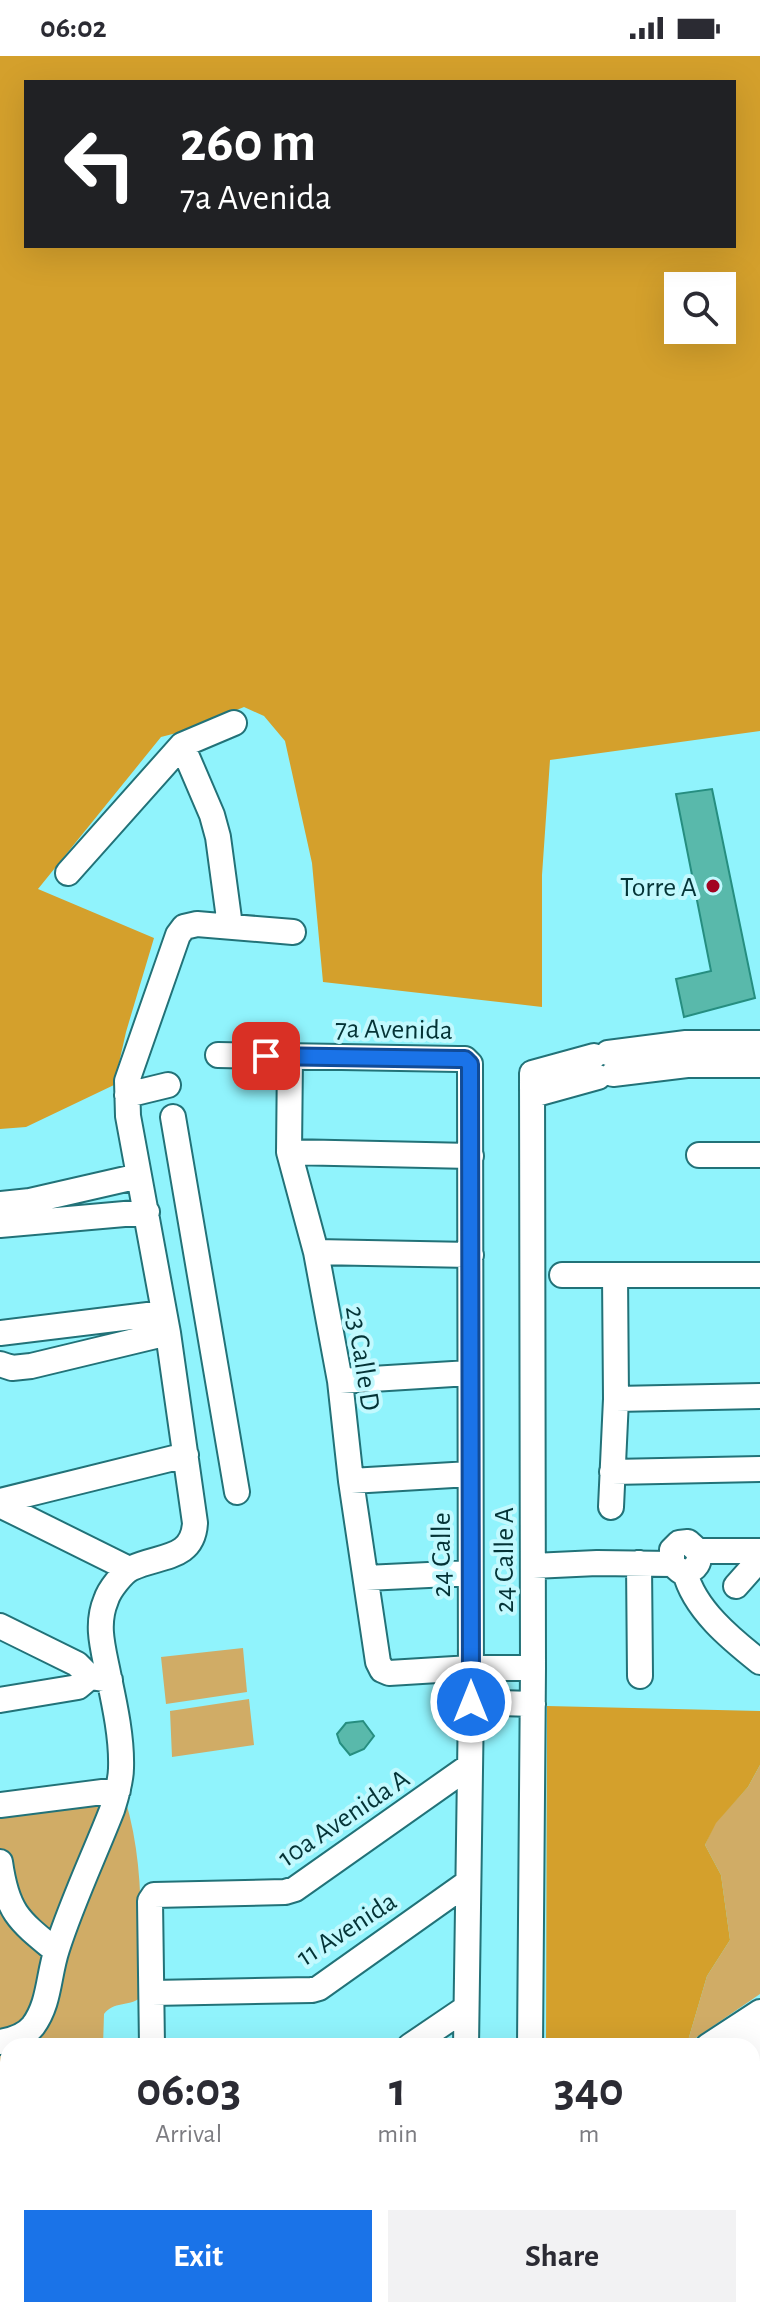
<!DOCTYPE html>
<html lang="en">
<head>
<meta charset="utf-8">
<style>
	body { margin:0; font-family:"Alegreya Sans",sans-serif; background:#f2f2f3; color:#2b2b33; height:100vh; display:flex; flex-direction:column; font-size:30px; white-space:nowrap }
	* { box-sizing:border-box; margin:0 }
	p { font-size:26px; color:#7c7c81 }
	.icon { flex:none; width:44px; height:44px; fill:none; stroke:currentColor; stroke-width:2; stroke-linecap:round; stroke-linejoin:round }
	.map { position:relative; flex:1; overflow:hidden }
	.panel { position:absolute; left:0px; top:1982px; width:760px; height:280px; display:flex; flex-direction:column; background:#fff; border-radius:24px 24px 0 0; box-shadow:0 8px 32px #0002 }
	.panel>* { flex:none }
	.top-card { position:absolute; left:24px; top:24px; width:712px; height:168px; border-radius:0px; box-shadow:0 8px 32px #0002; background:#202124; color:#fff; overflow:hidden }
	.tools { position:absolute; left:664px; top:216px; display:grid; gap:16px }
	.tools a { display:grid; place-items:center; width:72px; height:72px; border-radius:0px; background:#fff; box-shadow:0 8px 32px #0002; font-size:40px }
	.pin { position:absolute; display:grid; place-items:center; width:68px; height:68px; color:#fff; margin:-34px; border-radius:16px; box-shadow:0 4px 12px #0006 }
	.me { position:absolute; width:88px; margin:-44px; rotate:0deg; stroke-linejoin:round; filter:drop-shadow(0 0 6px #0008) }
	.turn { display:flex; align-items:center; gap:28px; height:168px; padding:0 24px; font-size:36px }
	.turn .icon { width:104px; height:104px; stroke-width:2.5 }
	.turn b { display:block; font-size:56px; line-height:68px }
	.eta { display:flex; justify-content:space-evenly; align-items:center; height:136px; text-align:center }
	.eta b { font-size:48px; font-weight:700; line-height:56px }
	.button { display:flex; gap:16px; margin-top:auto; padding:16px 24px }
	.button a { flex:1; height:92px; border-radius:0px; background:#1a73e8; color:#fff; font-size:32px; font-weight:700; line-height:92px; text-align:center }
	.button a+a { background:#f2f2f3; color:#2b2b33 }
	.status { display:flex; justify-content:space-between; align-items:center; height:56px; padding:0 40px; background:#fff; direction:ltr }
	.status svg { height:22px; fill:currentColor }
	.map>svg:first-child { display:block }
	.green { fill:#d0ac66 }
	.forest { fill:#d4a02c; fill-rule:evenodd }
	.building { fill:#59b9ab; stroke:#268e80; stroke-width:2 }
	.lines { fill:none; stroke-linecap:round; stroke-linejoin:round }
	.minor-casing { stroke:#227278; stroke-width:28 }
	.path { stroke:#4b949a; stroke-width:3; stroke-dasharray:8 4; stroke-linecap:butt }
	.minor { stroke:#fff; stroke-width:24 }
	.route-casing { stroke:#114b97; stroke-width:20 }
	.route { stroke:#1a73e8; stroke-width:14 }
	.poi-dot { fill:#a20421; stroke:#c2f9fe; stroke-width:3 }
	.labels { text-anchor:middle; stroke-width:8; stroke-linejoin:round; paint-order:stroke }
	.poi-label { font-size:28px; fill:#043336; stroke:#c2f9fe; text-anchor:end }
	.street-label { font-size:28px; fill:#043336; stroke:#c2f9fe }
</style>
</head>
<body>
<div class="status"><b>06:02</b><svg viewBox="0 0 49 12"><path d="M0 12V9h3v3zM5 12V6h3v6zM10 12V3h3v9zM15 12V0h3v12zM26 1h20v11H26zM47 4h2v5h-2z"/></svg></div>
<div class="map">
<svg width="760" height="2262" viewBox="0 0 760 2262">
	<rect width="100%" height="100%" fill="#90f3fc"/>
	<path class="green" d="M243,1592L247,1636L166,1648L161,1601Z
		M249,1643L254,1689L172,1701L170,1655Z
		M760,1709V1938L687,1988L707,1920L730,1884L721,1819L705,1789L715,1767L748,1731Z
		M125,1743C145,1808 141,1876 140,1942C128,1951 114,1945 104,1958L103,1990H8V2097L0,2093V1755Z"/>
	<path class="forest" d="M0,0H760V675L550,704L542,819V951L323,926L312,807L285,685L264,660L244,651L188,674L161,681L38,833L154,882L126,976L114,1029L26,1071L0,1073ZM26,26H734V190H26ZM678,230H722V274H678Z
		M547,1650L760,1655V1709L748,1731L716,1767L705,1789L721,1819L730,1884L707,1920L687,1988L685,1990H546Z"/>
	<path class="building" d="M712,733L755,942L684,961L676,923L711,915L676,738Z
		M363,1665L374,1680L364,1693L350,1699L340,1687L337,1678L346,1667Z"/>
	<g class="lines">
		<defs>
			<path id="minor" d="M182,689L212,759L218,781L230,870
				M68,817L182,689L234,667
				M608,997L686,987H760
				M218,999L458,1003H465L470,1008L471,1646L466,1990
				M290,1000L289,1096L316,1196L340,1325L351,1425L378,1606L382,1614L389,1617L471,1612H533
				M613,1018L687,1009H760
				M127,1039L168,1029
				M533,1039L598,1021
				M173,1061L237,1436
				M289,1096L471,1100
				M699,1099H760
				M0,1148L30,1145L139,1120
				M0,1169L147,1156
				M316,1196L471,1199
				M562,1219H760
				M0,1277L164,1257
				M0,1308L12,1312L31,1310L168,1277
				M340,1325L469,1317
				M616,1343L760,1340
				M612,1416L760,1413
				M351,1425L470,1418
				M0,1445L186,1399
				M0,1449L129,1513
				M611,1451L616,1343L615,1219
				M698,1495H760
				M639,1507L640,1620
				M533,1510L597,1507L672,1508
				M685,1516C696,1514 701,1506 698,1495L688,1486L679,1487L672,1494V1508L680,1515L685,1516C694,1553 731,1583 760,1606
				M366,1522L470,1517
				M736,1530L760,1503
				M0,1570L77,1608L90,1621L110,1624
				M0,1644L78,1631L90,1621
				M471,1646L533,1648
				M0,1749L118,1734
				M0,1806C7,1856 18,1864 56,1895
				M152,1937L312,1934L319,1932L467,1827
				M0,1986C12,1984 25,1980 33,1970C50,1947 48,1920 57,1893C72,1846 94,1800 112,1754C116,1741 121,1726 121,1712C122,1683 115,1650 109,1622C104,1595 95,1570 106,1544C109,1534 123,1516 132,1512C160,1499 193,1504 195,1467L168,1277L128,1060L127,1025L178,879L184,871L197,868L293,876
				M152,1990L150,1845L154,1839L285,1836L295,1833L468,1711
				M410,1990L466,1952
				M530,1990L533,1612L532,1017L594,1000
				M708,1990L760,1956
				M747,1990L760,1982
				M752,2011L760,2006
				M752,2143L760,2155
				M652,2254L657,2262
				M97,2262L102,2254
				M174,2262L187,2254
				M305,2262L317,2254
				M360,2262L371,2254
				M555,2262L568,2254"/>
		</defs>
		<use href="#minor" class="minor-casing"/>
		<path class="path" d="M266,2262L278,2254"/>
		<use href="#minor" class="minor"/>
	</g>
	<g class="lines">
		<defs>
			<path id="route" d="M266,1000L458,1003H465L470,1008L471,1646"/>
		</defs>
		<use href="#route" class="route-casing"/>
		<use href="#route" class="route"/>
	</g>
	<circle class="poi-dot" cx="713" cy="830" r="8"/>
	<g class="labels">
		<g class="poi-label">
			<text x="697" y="840">Torre A</text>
		</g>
		<g class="street-label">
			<text transform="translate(394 972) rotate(1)" y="10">7a Avenida</text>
			<text transform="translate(364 1302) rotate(81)" y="10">23 Calle D</text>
			<text transform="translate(440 1499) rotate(-90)" y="10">24 Calle</text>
			<text transform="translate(503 1504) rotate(-90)" y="10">24 Calle A</text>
			<text transform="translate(343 1761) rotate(-34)" y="10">10a Avenida A</text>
			<text transform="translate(346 1872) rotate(-33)" y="10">11 Avenida</text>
		</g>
	</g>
</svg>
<div class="tools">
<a><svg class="icon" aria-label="search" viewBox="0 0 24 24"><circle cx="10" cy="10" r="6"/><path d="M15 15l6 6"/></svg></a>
</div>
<div class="pin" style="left:266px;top:1000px;background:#d93025"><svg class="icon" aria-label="arrive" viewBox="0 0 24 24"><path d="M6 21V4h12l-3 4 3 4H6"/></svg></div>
<svg class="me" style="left:471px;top:1646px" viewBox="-20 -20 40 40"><circle r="17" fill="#1a73e8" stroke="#fff" stroke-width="3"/><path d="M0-11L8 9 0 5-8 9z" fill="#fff"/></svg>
<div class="top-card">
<div class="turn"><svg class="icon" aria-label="left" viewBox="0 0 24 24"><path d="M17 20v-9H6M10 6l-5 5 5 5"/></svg><div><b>260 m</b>7a Avenida</div></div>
</div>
<section class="panel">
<div class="eta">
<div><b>06:03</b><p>Arrival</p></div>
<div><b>1</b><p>min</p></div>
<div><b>340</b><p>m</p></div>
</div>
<div class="button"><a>Exit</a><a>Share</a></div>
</section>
</div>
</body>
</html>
